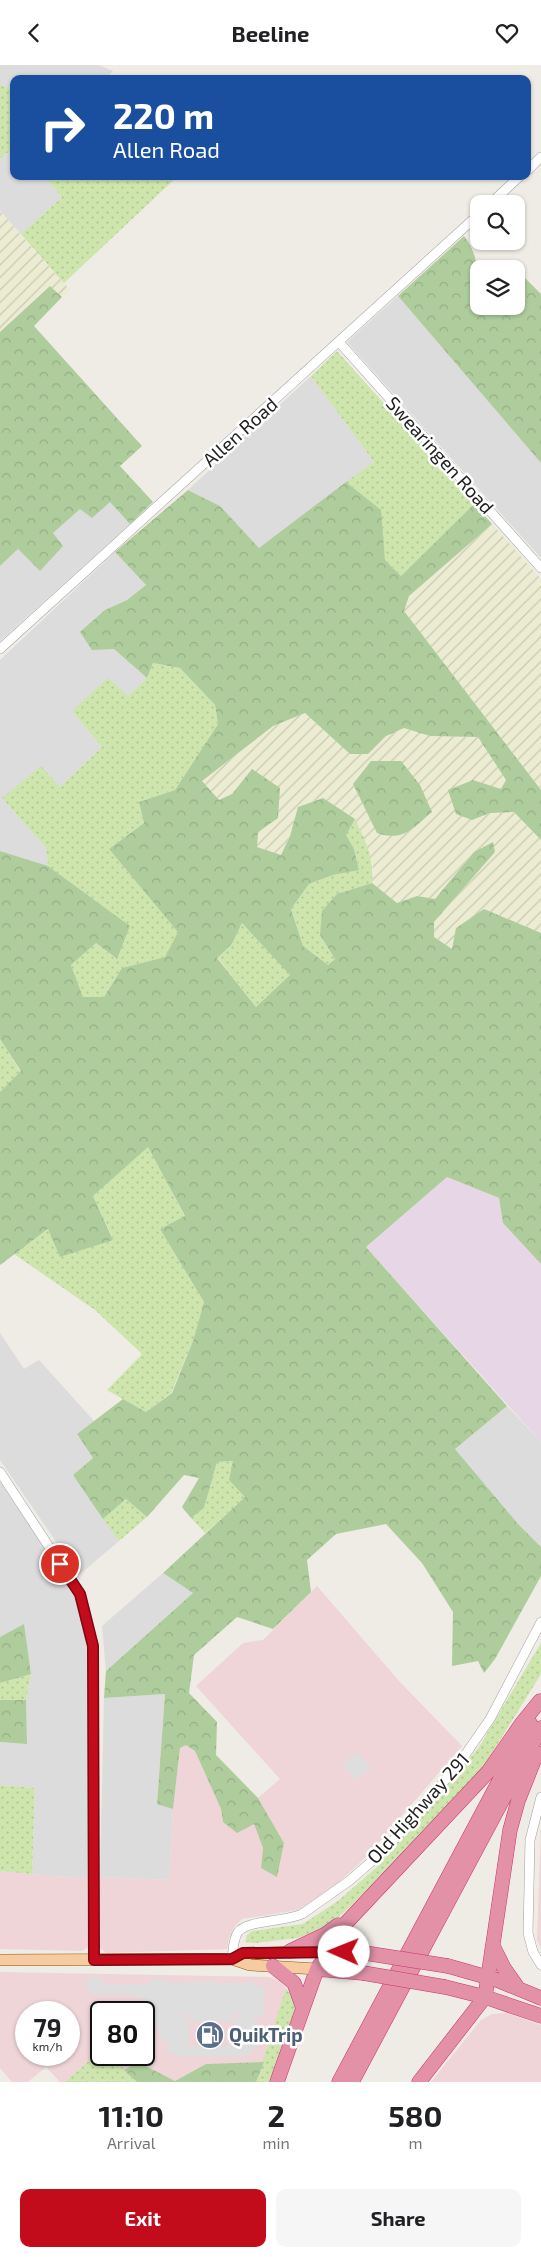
<!DOCTYPE html>
<html lang="en">
<head>
<meta charset="utf-8">
<style>
	body { margin:0; font-family:"Exo 2",sans-serif; background:#f6f6f6; color:#202124; height:100vh; display:flex; flex-direction:column; font-size:19px; white-space:nowrap }
	* { box-sizing:border-box; margin:0 }
	p { font-size:16px; color:#757577 }
	.icon { flex:none; width:28px; height:28px; fill:none; stroke:currentColor; stroke-width:2; stroke-linecap:round; stroke-linejoin:round }
	.map { position:relative; height:2017px; overflow:hidden }
	.sheet { display:flex; flex-direction:column; background:#fff; flex:1 }
	.sheet>* { flex:none }
	.banner { position:absolute; left:10px; top:10px; width:521px; height:105px; border-radius:10px; box-shadow:0 1px 4px #0004; background:#1a4fa0; color:#fff; overflow:hidden }
	.fabs { position:absolute; left:470px; top:130px; display:grid; gap:10px }
	.fabs a { display:grid; place-items:center; width:55px; height:55px; border-radius:10px; background:#fff; box-shadow:0 1px 4px #0004; font-size:25px }
	.speed { position:absolute; left:15px; top:1936px; display:flex; gap:10px; font-size:25px; font-weight:700; text-align:center }
	.speed>* { display:grid; place-content:center; width:65px; height:65px; border-radius:50%; background:#fff; box-shadow:0 1px 4px #0004; line-height:1 }
	.speed small { font-size:12px; font-weight:400 }
	.speed .limit { border:2px solid #111; border-radius:8px; background:#fff; color:#111 }
	.pin { position:absolute; display:grid; place-items:center; width:42px; height:42px; color:#fff; margin:-21px; border:2px solid #fff; border-radius:50%; box-shadow:0 1px 5px #0007 }
	.me { position:absolute; width:55px; margin:-28px; rotate:271deg; stroke-linejoin:round; filter:drop-shadow(0 0 4px #0008) }
	.turn { display:flex; align-items:center; gap:18px; height:105px; padding:0 20px; font-size:22px }
	.turn .icon { width:65px; height:65px; stroke-width:2.5 }
	.turn b { display:block; font-size:35px; line-height:42px }
	.eta { display:flex; justify-content:space-evenly; align-items:center; height:85px; text-align:center }
	.eta b { font-size:30px; font-weight:700; line-height:35px }
	.button { display:flex; gap:10px; margin-top:auto; padding:10px 20px }
	.button a { flex:1; height:58px; border-radius:10px; background:#c20b1b; color:#fff; font-size:20px; font-weight:700; line-height:58px; text-align:center }
	.button a+a { background:#f6f6f6; color:#202124 }
	header { display:flex; justify-content:space-between; align-items:center; height:65px; padding:0 20px; background:#fff; font-size:22px; font-weight:700 }
	.map>svg:first-child { display:block }
	.residential { fill:#dcdcdc }
	.commercial { fill:#efd5d7; fill-rule:evenodd }
	.industrial { fill:#e7d7e6 }
	.farmland { fill:url(#farmland-furrows); fill-rule:evenodd }
	.grass { fill:url(#grass-dots) }
	.forest { fill:url(#forest-crowns); fill-rule:evenodd }
	.parking { fill:#dedede; fill-rule:evenodd }
	.lines { fill:none; stroke-linecap:round; stroke-linejoin:round }
	.minor-casing { stroke:#a2a2a2; stroke-width:10 }
	.major-casing { stroke:#905709; stroke-width:12 }
	.highway-casing { stroke:#d12e74; stroke-width:15 }
	.minor { stroke:#fff; stroke-width:9 }
	.major { stroke:#f7cba2; stroke-width:11 }
	.highway { stroke:#e291a7; stroke-width:14 }
	.highway-bridge-casing { stroke:#d12e74; stroke-width:15; stroke-linecap:butt }
	.highway-bridge { stroke:#e291a7; stroke-width:14 }
	.route-casing { stroke:#7e0712; stroke-width:12 }
	.route { stroke:#c20b1b; stroke-width:9 }
	.labels { text-anchor:middle; stroke-width:5; stroke-linejoin:round; paint-order:stroke }
	.street-label { font-size:19px; fill:#1e1e1e; stroke:#fff }
	.service-label { font-size:19px; font-weight:bold; fill:#4e5e75; stroke:#fff; text-anchor:start }
</style>
</head>
<body>
<header><svg class="icon" aria-label="back" viewBox="0 0 24 24"><path d="M15 5l-7 7 7 7"/></svg>Beeline<svg class="icon" aria-label="heart" viewBox="0 0 24 24"><path d="M12 20l-8-8c-3-5 5-10 8-4 3-6 11-1 8 4z"/></svg></header>
<div class="map">
<svg width="541" height="2017" viewBox="0 0 541 2017">
	<defs>
		<pattern id="farmland-furrows" width="10" height="10" patternUnits="userSpaceOnUse" patternTransform="scale(1.25)"><rect width="10" height="10" fill="#ececd2"/><path d="M-1 1l2-2M0 10L10 0M9 11l2-2" fill="none" stroke="#cacab4"/></pattern>
		<pattern id="grass-dots" width="8" height="8" patternUnits="userSpaceOnUse" patternTransform="scale(1.25)"><rect width="8" height="8" fill="#cee6ae"/><path d="M2 2h.1M6 6h.1" fill="none" stroke="#b0c595" stroke-width="1.8" stroke-linecap="round"/></pattern>
		<pattern id="forest-crowns" width="20" height="18" patternUnits="userSpaceOnUse" patternTransform="scale(1.25)"><rect width="20" height="18" fill="#aecc9c"/><path d="M2 6a3 3 0 1 1 6 0M12 15a3 3 0 1 1 6 0" fill="none" stroke="#95af86"/></pattern>
	</defs>
	<rect width="100%" height="100%" fill="#efebe5"/>
	<path class="residential" d="M0,0H98L113,6L105,14H14V26L0,19Z
		M14,82V111H44L62,132L21,169L0,146V94Z
		M398,231L541,398V493L347,277Z
		M311,311L374,397L259,483L220,441L188,425Z
		M110,437L130,459L0,576V501L18,484L40,506L62,481L53,468L80,443Z
		M115,487L146,520L127,535L105,545L114,584L147,613L128,631L72,646L102,682L60,722L2,733L46,783L48,801L0,786V595Z
		M0,1268L24,1304L39,1295L94,1356L77,1369L93,1393L73,1410L119,1476L79,1510L0,1395Z
		M507,1341L541,1377V1482L518,1459L455,1384Z
		M0,1416L74,1525L87,1554L91,1580L87,1814L32,1809L35,1723L0,1720V1677L27,1679L26,1635L31,1609L24,1560L0,1572Z
		M163,1508L193,1528L106,1606L102,1561Z
		M165,1629L157,1738L173,1744L169,1815L100,1812L104,1633Z"/>
	<path class="commercial" d="M317,1521L399,1616L462,1681L366,1792L336,1820L298,1845L242,1854L234,1862L229,1873L227,1884L106,1888L100,1883V1812L169,1815L173,1744L180,1683L186,1680L195,1686L221,1744L223,1757L254,1759L263,1783L261,1803L277,1811L284,1778L258,1733L280,1714L196,1621L243,1578L263,1575Z
		M541,1762V1884L537,1874Z
		M0,1806L87,1814L88,1882L82,1886L0,1884Z
		M0,1907L269,1912L279,1916L286,1923L264,1997L206,1999L175,2016L138,1997L124,2005L110,1990H144V1948H101V1985L65,2017H60L46,2002L28,2017H12L0,2003ZM26,1948H69V1990H26Z
		M507,1948L541,1960V2017H431L481,1955L492,1949Z"/>
	<path class="industrial" d="M447,1112L499,1133L503,1158L541,1199V1377L366,1182Z"/>
	<path class="farmland" d="M0,146L70,225L62,232L50,221L0,267Z
		M492,459L541,514V725L404,546L409,531Z
		M305,648L350,689H368L386,671L404,663L430,671L478,672L506,715L501,724L473,715L472,755L490,748L514,747L541,775V868L484,844L452,884L434,872V857L495,787H474L435,834L417,831L397,838L372,818L373,803L355,754L323,733L298,742L290,771L281,790L257,782L252,704L232,729L219,735L202,716L273,661ZM371,696H401L354,719Z"/>
	<path class="grass" d="M0,19L14,26V82L0,94Z
		M44,111H178L64,218L21,169L62,132Z
		M337,286L474,439L401,511L385,495L380,445L346,417L374,397L311,311Z
		M153,598L180,603L215,640L218,659L175,725L139,737L144,758L109,784L179,867L165,892L122,903L104,932H83L71,900L96,878L116,894L130,861L48,801L46,783L2,733L41,701L60,722L102,682L72,646L108,613L128,631L147,613Z
		M355,754C366,776 374,793 372,818L337,829L320,870L335,894L328,900L303,881L291,844L309,819L333,810L359,804L354,784L345,769Z
		M242,858L291,910L256,942L217,892L232,879Z
		M0,974L21,1007L0,1027Z
		M148,1081L185,1152L160,1164L204,1237L193,1276L171,1328L146,1347L107,1325L142,1289L95,1245L14,1189L49,1164L113,1174L93,1131Z
		M233,1396L245,1432L205,1468L191,1453L204,1443L217,1397Z
		M126,1434L147,1452L119,1476L103,1454Z
		M541,1578V1609L484,1701L382,1811L340,1851L321,1864L298,1873L255,1878L245,1877L247,1870L252,1866L303,1859L338,1836L378,1801L479,1682Z
		M31,1609L26,1635H0V1618Z
		M0,1720L35,1723L32,1809L0,1806Z
		M286,1923L296,1937L294,1951L271,2017H256Z
		M101,1985V1990H110L137,2017H65Z"/>
	<path class="forest" d="M464,171C480,191 479,216 479,241H516V204L541,229V398L398,231Z
		M50,221L62,232L34,261L142,381L120,401L153,437L130,459L110,437L92,453L80,444L53,468L63,481L40,506L18,484L0,501V267Z
		M346,417L381,445L385,495L401,511L474,439L492,459L409,531L404,546L541,725V775L514,747L490,748L472,755L456,749L448,725L473,715L501,724L506,715L478,672L430,671L404,663L386,671L368,689H350L305,648L273,661L202,716L219,735L232,729L252,704L280,723L278,753L258,767L257,782L281,790L290,771L298,742L323,733L355,754L346,770L354,784L359,805L333,810L309,819L291,844L303,881L328,900L335,894L320,870L322,846L337,829L372,818L397,838L417,831L435,834L474,787L493,777L495,787L434,857V872L452,884L456,863L484,844L541,868V1199L503,1158L499,1133L447,1112L366,1182L507,1341L455,1384L518,1459L541,1482V1511L495,1594L484,1608L478,1596L452,1601L453,1547L422,1498L386,1459L336,1469L307,1495L311,1527L273,1564L237,1552L194,1590L189,1628L217,1657L216,1690L258,1733L284,1778L277,1812L261,1803L263,1783L254,1759L237,1768L223,1757L221,1744L195,1686L186,1680L180,1683L173,1744L157,1739L165,1629L104,1633L106,1606L193,1528L163,1508L245,1432L229,1415L233,1396L217,1397L204,1443L191,1453L182,1442L199,1413L184,1410L147,1452L126,1434L103,1454L73,1410L93,1393L77,1369L123,1334L146,1347L172,1328L193,1276L204,1237L160,1164L185,1151L148,1082L93,1131L113,1175L60,1192L48,1164L0,1200V1027L21,1006L0,974V786L48,801L130,861L117,894L96,878L71,900L83,932H104L122,903L165,892L178,867L109,784L144,758L139,737L175,725L218,659L215,640L180,603L153,598L147,613L114,584L92,585L80,567L105,545L127,535L146,520L115,487L188,425L220,441L259,483ZM242,858L290,910L256,942L217,893L232,879Z
		M371,696H401L420,720L432,747C413,763 404,777 377,768L353,719Z
		M24,1559L31,1609L0,1618V1572Z
		M0,1635H26L27,1679L0,1677Z
		M138,1997L175,2016L206,1999L264,1997L256,2017H137L124,2005Z"/>
	<path class="parking" d="M357,1687L371,1703L356,1715L342,1700Z
		M100,1912L101,1916L106,1919H146L153,1914H165L170,1918L217,1916V1918H255L258,1921L264,1922V1950L252,1951L253,1953H258V1982H253L250,1989L244,1992L176,1991L167,1986L169,1977L163,1978L154,1955L141,1941L145,1937L141,1933L131,1929H93L88,1926L86,1913ZM183,1949L190,1950V1956L232,1957V1950L239,1949L240,1952L234,1953L233,1955V1978L240,1980L182,1981V1980H189V1955L187,1952L182,1951Z"/>
	<g class="lines">
		<defs>
			<path id="minor" d="M528,105L541,92
				M490,139L520,111
				M339,277L541,503
				M0,584L479,149
				M0,1407L80,1529L93,1581V1895
				M541,1732L530,1775L528,1868L533,1887L541,1900
				M232,1894C233,1886 233,1874 238,1867C247,1855 285,1857 302,1849L349,1816L385,1785L458,1700L490,1654L541,1557"/>
			<path id="major" d="M232,1894L243,1889L330,1886
				M0,1895L232,1894L250,1900L317,1904"/>
			<path id="highway" d="M493,1881L504,1903L518,1923
				M290,1886L326,1869L338,1860
				M330,1886L365,1888
				M273,1901L294,1918L303,1943
				M448,1901L497,1915L541,1933
				M317,1904L363,1908
				M445,1922L485,1932L541,1951
				M277,2017L317,1904L330,1886L332,1873L488,1707L522,1658L540,1636
				M339,2017L530,1658
				M352,2017L541,1663
				M419,2017L485,1932L510,1765L518,1736L537,1688"/>
		</defs>
		<use href="#minor" class="minor-casing"/>
		<use href="#major" class="major-casing"/>
		<use href="#highway" class="highway-casing"/>
		<use href="#minor" class="minor"/>
		<use href="#major" class="major"/>
		<use href="#highway" class="highway"/>
		<defs>
			<path id="highway-bridge" d="M365,1888L448,1901
				M363,1908L445,1922"/>
		</defs>
		<use href="#highway-bridge" class="highway-bridge-casing"/>
		<use href="#highway-bridge" class="highway-bridge"/>
	</g>
	<g class="lines">
		<defs>
			<path id="route" d="M60,1499L80,1529L93,1581L94,1895L232,1894L243,1888L344,1887"/>
		</defs>
		<use href="#route" class="route-casing"/>
		<use href="#route" class="route"/>
	</g>
	<defs>
		<symbol id="fuel-disc" viewBox="-11 -11 22 22"><circle r="9.5" fill="#5c6f8a" stroke="#fff"/><path d="M-5.5-6h7V0h2V4h1.3V-2.5L3-4.5l.8-.8L6-3V5H2.5V1h-1V6h-7ZM-4.2-4.7v3.2H.2V-4.7Z" fill="#fff"/></symbol>
	</defs>
	<g fill-rule="evenodd">
		<use href="#fuel-disc" x="194" y="1954" width="32" height="32"/>
	</g>
	<g class="labels">
		<g class="street-label">
			<text transform="translate(240 367) rotate(-42)" y="7">Allen Road</text>
			<text transform="translate(440 390) rotate(48)" y="7">Swearingen Road</text>
			<text transform="translate(418 1743) rotate(-48)" y="7">Old Highway 291</text>
		</g>
		<g class="service-label">
			<text x="229" y="1977">QuikTrip</text>
		</g>
	</g>
</svg>
<div class="fabs">
<a><svg class="icon" aria-label="search" viewBox="0 0 24 24"><circle cx="10" cy="10" r="6"/><path d="M15 15l6 6"/></svg></a>
<a><svg class="icon" aria-label="layers" viewBox="0 0 24 24"><path d="M12 4l9 5-9 5-9-5zM3 14l9 5 9-5"/></svg></a>
</div>
<div class="speed"><div>79<small>km/h</small></div><div class="limit">80</div></div>
<div class="pin" style="left:60px;top:1499px;background:#d93025"><svg class="icon" aria-label="arrive" viewBox="0 0 24 24"><path d="M6 21V4h12l-3 4 3 4H6"/></svg></div>
<svg class="me" style="left:344px;top:1887px" viewBox="-20 -20 40 40"><circle r="19" fill="#fff"/><path d="M0-13L10 11 0 6-10 11z" fill="#c20b1b"/></svg>
<div class="banner">
<div class="turn"><svg class="icon" aria-label="right" viewBox="0 0 24 24"><path d="M7 20v-9h11M14 6l5 5-5 5"/></svg><div><b>220 m</b>Allen Road</div></div>
</div>
</div>
<section class="sheet">
<div class="eta">
<div><b>11:10</b><p>Arrival</p></div>
<div><b>2</b><p>min</p></div>
<div><b>580</b><p>m</p></div>
</div>
<div class="button"><a>Exit</a><a>Share</a></div>
</section>
</body>
</html>
